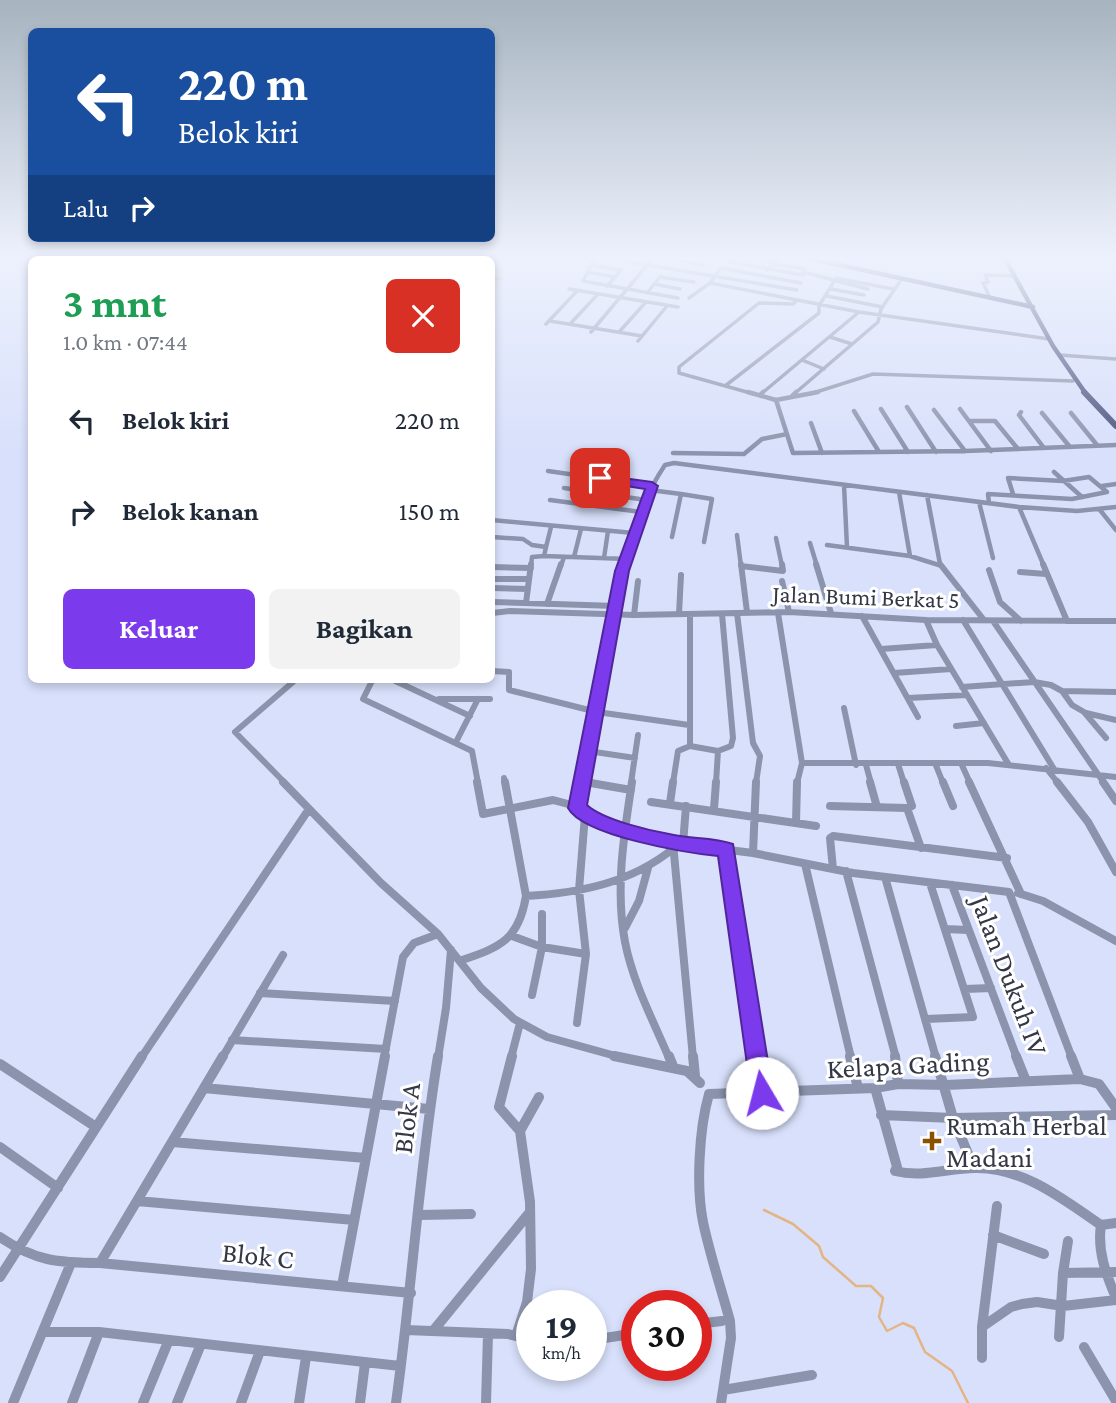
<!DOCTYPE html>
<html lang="id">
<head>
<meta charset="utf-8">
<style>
	body { margin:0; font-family:"Crimson Pro",serif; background:#f2f2f3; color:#1f2937; height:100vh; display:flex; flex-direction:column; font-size:26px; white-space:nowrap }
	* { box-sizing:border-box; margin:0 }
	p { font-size:23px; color:#747a83 }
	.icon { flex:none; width:38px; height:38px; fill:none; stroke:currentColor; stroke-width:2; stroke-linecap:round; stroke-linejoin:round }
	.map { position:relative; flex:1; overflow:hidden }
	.sheet { position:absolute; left:28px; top:256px; width:467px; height:427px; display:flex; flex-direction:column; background:#fff; border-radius:10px; box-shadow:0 4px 10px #0003 }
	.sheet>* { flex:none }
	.hud { position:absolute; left:28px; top:28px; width:467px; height:214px; border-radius:10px; box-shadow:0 4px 10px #0003; background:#1a4fa0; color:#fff; overflow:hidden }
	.speed { position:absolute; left:516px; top:1290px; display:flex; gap:14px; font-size:35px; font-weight:700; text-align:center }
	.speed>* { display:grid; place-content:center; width:91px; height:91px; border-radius:50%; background:#fff; box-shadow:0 4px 10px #0003; line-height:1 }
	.speed small { font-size:18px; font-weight:400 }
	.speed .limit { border:10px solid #d22; background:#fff; color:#111 }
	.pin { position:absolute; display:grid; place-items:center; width:60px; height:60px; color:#fff; margin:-30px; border-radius:14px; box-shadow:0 4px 10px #0006 }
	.me { position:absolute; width:77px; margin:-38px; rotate:352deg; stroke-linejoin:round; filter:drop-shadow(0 0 5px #0008) }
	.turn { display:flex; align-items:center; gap:24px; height:147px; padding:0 35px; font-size:32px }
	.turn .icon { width:91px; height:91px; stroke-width:2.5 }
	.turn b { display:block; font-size:49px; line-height:60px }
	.then { display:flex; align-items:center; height:66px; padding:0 35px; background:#0003; gap:14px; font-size:26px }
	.round { display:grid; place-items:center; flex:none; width:74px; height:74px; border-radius:10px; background:#f2f2f3 }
	.head { display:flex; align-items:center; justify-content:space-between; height:119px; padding:0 35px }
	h1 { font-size:42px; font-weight:700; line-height:52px; color:#1e9e55 }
	.primary-button { display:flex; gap:14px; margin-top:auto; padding:14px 35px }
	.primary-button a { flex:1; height:80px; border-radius:10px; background:#7c3aed; color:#fff; font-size:28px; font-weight:700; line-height:80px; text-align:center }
	.primary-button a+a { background:#f2f2f3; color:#1f2937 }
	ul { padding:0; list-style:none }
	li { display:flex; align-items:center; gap:21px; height:91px; padding:0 35px }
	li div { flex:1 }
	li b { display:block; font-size:26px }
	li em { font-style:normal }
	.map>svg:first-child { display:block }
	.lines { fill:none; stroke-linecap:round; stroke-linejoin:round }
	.stream { stroke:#e4b584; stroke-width:2.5 }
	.river { fill:#e4b584; fill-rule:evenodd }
	.minor-far4 { stroke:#8c93ac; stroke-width:3.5 }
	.minor-far3 { stroke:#8c93ac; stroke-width:4.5 }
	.minor-far2 { stroke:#8c93ac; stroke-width:6 }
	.minor-far1 { stroke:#8c93ac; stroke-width:8 }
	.minor { stroke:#8c93ac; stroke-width:10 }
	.major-far1 { stroke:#49527d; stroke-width:4.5 }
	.major { stroke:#49527d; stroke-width:6 }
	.route { fill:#7c3aed; stroke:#51269a; stroke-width:2 }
	.poi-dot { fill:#895201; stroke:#fff; stroke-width:2.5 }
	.labels { text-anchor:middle; stroke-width:6; stroke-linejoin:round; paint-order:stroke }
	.street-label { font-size:24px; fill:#343745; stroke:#fff }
	.near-street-label { font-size:28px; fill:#343745; stroke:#fff }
	.near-poi-label { font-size:28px; fill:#343745; stroke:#fff; text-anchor:start }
</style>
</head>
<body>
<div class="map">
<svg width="1116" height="1403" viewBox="0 0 1116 1403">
	<rect width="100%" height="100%" fill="#d8e0fb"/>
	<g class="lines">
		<path class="stream" d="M764,1210L793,1224L819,1246L823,1257L856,1286H871L883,1298L879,1317L887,1331L903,1323L914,1328L925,1352L952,1371L968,1403"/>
		<path class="river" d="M494,257H500L492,263L491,259Z
			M492,276L501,278L502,279L499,281L492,280Z"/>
		<path class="minor-far4" d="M595,257L583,281L678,298
			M600,257L797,290
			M678,257L676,260L704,265
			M730,257L726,261L803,275
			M743,257L774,262
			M772,264L805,269
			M591,265L621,270L607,286
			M767,270L781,257
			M587,272L615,277
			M803,272L868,289
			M710,283L859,312L1049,339
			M654,284L680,289
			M569,289L678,307
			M831,289L864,295
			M647,293L660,277L694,282
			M827,296L883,307
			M689,298L710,283L721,268L801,283
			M990,298L983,283L988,282L985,275L1015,276
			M550,321L642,336
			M546,324L578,290
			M570,324L598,294
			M591,332L654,257
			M619,332L646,302
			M830,337L852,344
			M638,341L667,306
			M1059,355L1116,359
			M802,360L824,369
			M725,386L819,313V306L836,278L893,289
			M754,394L679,373V367L759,303L793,304L797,300
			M761,394L859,312
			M794,394L878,322L881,309L901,280
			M810,394L873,374L1073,381"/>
		<path class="minor-far3" d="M748,392L776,400L818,392
			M760,395L763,392
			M792,396L796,392
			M776,400L793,453L965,451L1116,445
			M907,407L936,452
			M881,409L908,452
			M960,409L991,451
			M934,410L965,451
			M854,411L879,452
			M1021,412L1019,415L1044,448
			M1042,413L1070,447
			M1071,413L1097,445
			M969,421H995L1018,449
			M811,423L822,453
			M673,453L744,454L762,439L787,434
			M548,471L652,486
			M1054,472L1082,497
			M844,485L847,547
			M1102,486L1116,484
			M564,488L646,500
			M650,490L681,494L672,537
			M899,492L910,556
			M681,494L712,499L704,542
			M927,495L940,564
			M550,500L641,512
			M979,502L993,558
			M989,503L988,494L1072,499L1107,492L1089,477L1063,481L1008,478L1013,494
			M1019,507L1044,566
			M1100,510L1116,530
			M492,520L634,533
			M737,535L741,566
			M492,537L523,539L532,545L546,547L544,556L627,559
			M776,538L782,566
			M810,543L817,566
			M827,545L910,556L942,566
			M546,547L551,527
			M574,557L581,529
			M604,558L608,531
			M531,566L532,557L544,556
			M561,566L564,557
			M624,566C633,530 644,496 665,465L674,463L1019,507L1077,511L1116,507"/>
		<path class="minor-far2" d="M741,564L747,612
			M816,564L831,613
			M940,564L984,620
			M1043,564L1067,621
			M741,566L783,571L782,564
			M492,567L531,568
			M989,570L1000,602L1021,621
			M1020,572L1046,574
			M492,579H529
			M782,581L789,612
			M492,588L528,589
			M492,602L616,606
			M526,603L531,564
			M547,604L561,564
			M492,613L510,611L634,615L789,612L926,620L1116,621
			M737,613L753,743L760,756L756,783
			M778,613L802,763
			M679,614L681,575
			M634,615L638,581
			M862,616L918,717
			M926,620L937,645L1009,765
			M963,620L1054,769
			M993,621L1104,783
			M881,649L937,645
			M492,671L509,672V690L597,712L689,725
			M894,673L951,669
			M373,679L363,699L472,751L478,783
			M391,679L470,716
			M962,687L1034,682L1051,685L1062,691L1072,705L1084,712L1106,738
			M1062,691L1116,692
			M908,698L967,695
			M439,699H490
			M844,708L856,765
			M1086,713L1116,720
			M956,726L984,723
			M456,742L478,699
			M690,746L718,751
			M588,751L635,758
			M935,763L943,783
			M961,763L970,783
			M898,764L904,783
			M866,765L871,783
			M1046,768L1058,783
			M504,778L505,783
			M582,781L594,783
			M285,783L235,732L293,682
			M582,783L625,564
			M631,783L638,735
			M673,783L678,751L690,746V614
			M716,783L718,751L731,746L733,738L722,614
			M797,783L802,763H988L1116,777"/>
		<path class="minor-far1" d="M283,782L381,883L438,934L481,988L514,1019L547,1037L623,1058
			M477,782L483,814L553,800L568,804L585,815L673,843L753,853L853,873L1009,892L1072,1058
			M585,782L631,790
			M632,782C624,834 615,889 625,942C633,983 653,1020 669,1058
			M870,782L877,807
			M904,782L912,806L907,808L921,848
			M943,782L953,806
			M969,782L1021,894
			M1057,782L1088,822L1116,872
			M1103,782L1116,801
			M651,802L816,826
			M670,803L673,782
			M830,806L907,808
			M577,808L582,782
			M714,809L716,782
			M796,823L797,782
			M673,843L693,1058
			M683,844L686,806
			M726,849L757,1058
			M753,853L756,782
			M805,864L851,1058
			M833,869L830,838L833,836L1007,858
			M846,871L896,1058
			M885,877L936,1058
			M952,885L1017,1058
			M1018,893L1043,901L1116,941
			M526,896C580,893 631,883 674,848
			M625,928L639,901L648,868
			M945,929L968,930
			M512,936L542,947L586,954
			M462,960C501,947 519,939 526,896L505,782
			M965,989L991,988
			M260,993L395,1001
			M532,995L542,947V914
			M926,1019L973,1017L930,883
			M577,1023L586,954L579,890L585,815
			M232,1040L386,1049
			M141,1058L309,809
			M222,1058L283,955
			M384,1058L403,957L414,943L438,934
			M438,1058L446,1008L451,950
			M511,1058L520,1023"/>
		<path class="minor" d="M512,1056L499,1107L520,1131L530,1202L531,1269L527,1302L516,1336
			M614,1056L687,1071L700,1083
			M669,1056L673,1066
			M693,1056L695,1076
			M757,1056L762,1093
			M850,1056L858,1088
			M895,1056L898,1084
			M935,1056L953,1118L974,1168
			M1016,1056L1026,1081
			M1071,1056L1080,1079
			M0,1064L96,1127
			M204,1088L429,1109
			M875,1088L897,1167L895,1171C923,1178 948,1168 975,1168C1023,1167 1063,1199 1101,1225
			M881,1115L953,1118L1116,1115
			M520,1131L539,1097
			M172,1142L366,1158
			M0,1147L58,1188
			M137,1201L354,1220
			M419,1215L471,1214
			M1116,1223L1101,1225C1097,1251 1106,1274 1116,1298
			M993,1235L1044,1254
			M0,1237C35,1261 58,1263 100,1263L411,1293
			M100,1263L223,1056
			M1063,1273L1068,1241
			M0,1277L142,1056
			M342,1286L385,1056
			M696,1324L722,1321
			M982,1327L997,1206
			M406,1330L508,1334L532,1340
			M433,1331L530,1212
			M43,1332H99L400,1366
			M1059,1337L1063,1273L1116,1272
			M592,1340L637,1333
			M1084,1347L1116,1401
			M982,1358V1327L1011,1307L1022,1304L1037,1302L1063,1306L1116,1300
			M723,1390L812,1375
			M13,1403L71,1263
			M72,1403L99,1332
			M143,1403L168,1342
			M177,1403L201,1344
			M241,1403L260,1351
			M299,1403L306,1357
			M360,1403L365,1363
			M396,1403C412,1288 419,1171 438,1056
			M486,1403L488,1334
			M721,1403L731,1338L730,1321C721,1288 710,1255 703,1222C696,1187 699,1129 709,1094L875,1088L898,1084L946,1085L1080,1079L1099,1084L1116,1108"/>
		<path class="major-far1" d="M803,257L1033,307
			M1004,257L1053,346L1086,394"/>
		<path class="major" d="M1084,392L1116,426"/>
	</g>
	<linearGradient id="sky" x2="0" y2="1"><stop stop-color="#a6b4c0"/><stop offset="0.57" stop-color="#edf1fd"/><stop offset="1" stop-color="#edf1fd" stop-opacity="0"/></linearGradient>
	<rect width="1116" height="453" fill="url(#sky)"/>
	<path class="route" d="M600,475L652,482L658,486L629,571L587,805C603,820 651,831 674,835C693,839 714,837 733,844L773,1093L770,1101L762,1104L754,1101L751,1093L718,856C687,853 583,836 568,808L615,571L645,489L596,481L594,478Z"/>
	<path class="poi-dot" d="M928.5 1130.5h7v7h7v7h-7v7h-7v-7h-7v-7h7z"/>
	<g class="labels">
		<g class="street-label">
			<text transform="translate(866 597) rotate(2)" y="8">Jalan Bumi Berkat 5</text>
		</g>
		<g class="near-street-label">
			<text transform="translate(1010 975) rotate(69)" y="10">Jalan Dukuh IV</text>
			<text transform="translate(908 1064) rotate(-3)" y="10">Kelapa Gading</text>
			<text transform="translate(406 1118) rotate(-83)" y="10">Blok A</text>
			<text transform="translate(258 1255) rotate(6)" y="10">Blok C</text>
		</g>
		<g class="near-poi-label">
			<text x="946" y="1135">Rumah Herbal<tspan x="946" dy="32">Madani</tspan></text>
		</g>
	</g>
</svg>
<div class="speed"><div>19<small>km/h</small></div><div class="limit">30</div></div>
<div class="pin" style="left:600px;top:478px;background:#d93025"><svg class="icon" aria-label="arrive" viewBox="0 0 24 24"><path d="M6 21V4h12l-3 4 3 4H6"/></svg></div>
<svg class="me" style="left:762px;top:1093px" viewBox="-20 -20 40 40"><circle r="19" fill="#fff"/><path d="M0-13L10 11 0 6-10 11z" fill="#7c3aed"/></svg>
<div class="hud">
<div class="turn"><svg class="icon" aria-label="left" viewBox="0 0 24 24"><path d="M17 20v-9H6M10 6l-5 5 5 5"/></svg><div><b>220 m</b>Belok kiri</div></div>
<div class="then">Lalu<svg class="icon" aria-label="right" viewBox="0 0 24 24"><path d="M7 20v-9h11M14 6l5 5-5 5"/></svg></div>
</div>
<section class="sheet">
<div class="head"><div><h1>3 mnt</h1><p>1.0 km · 07:44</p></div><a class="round" style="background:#d93025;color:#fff"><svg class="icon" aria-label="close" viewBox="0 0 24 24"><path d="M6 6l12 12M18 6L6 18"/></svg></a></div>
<ul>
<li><svg class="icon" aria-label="left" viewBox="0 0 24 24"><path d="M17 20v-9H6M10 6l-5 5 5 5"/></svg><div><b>Belok kiri</b></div><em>220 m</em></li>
<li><svg class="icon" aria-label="right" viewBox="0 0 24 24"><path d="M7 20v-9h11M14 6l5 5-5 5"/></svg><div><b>Belok kanan</b></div><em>150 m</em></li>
</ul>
<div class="primary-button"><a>Keluar</a><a>Bagikan</a></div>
</section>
</div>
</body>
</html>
